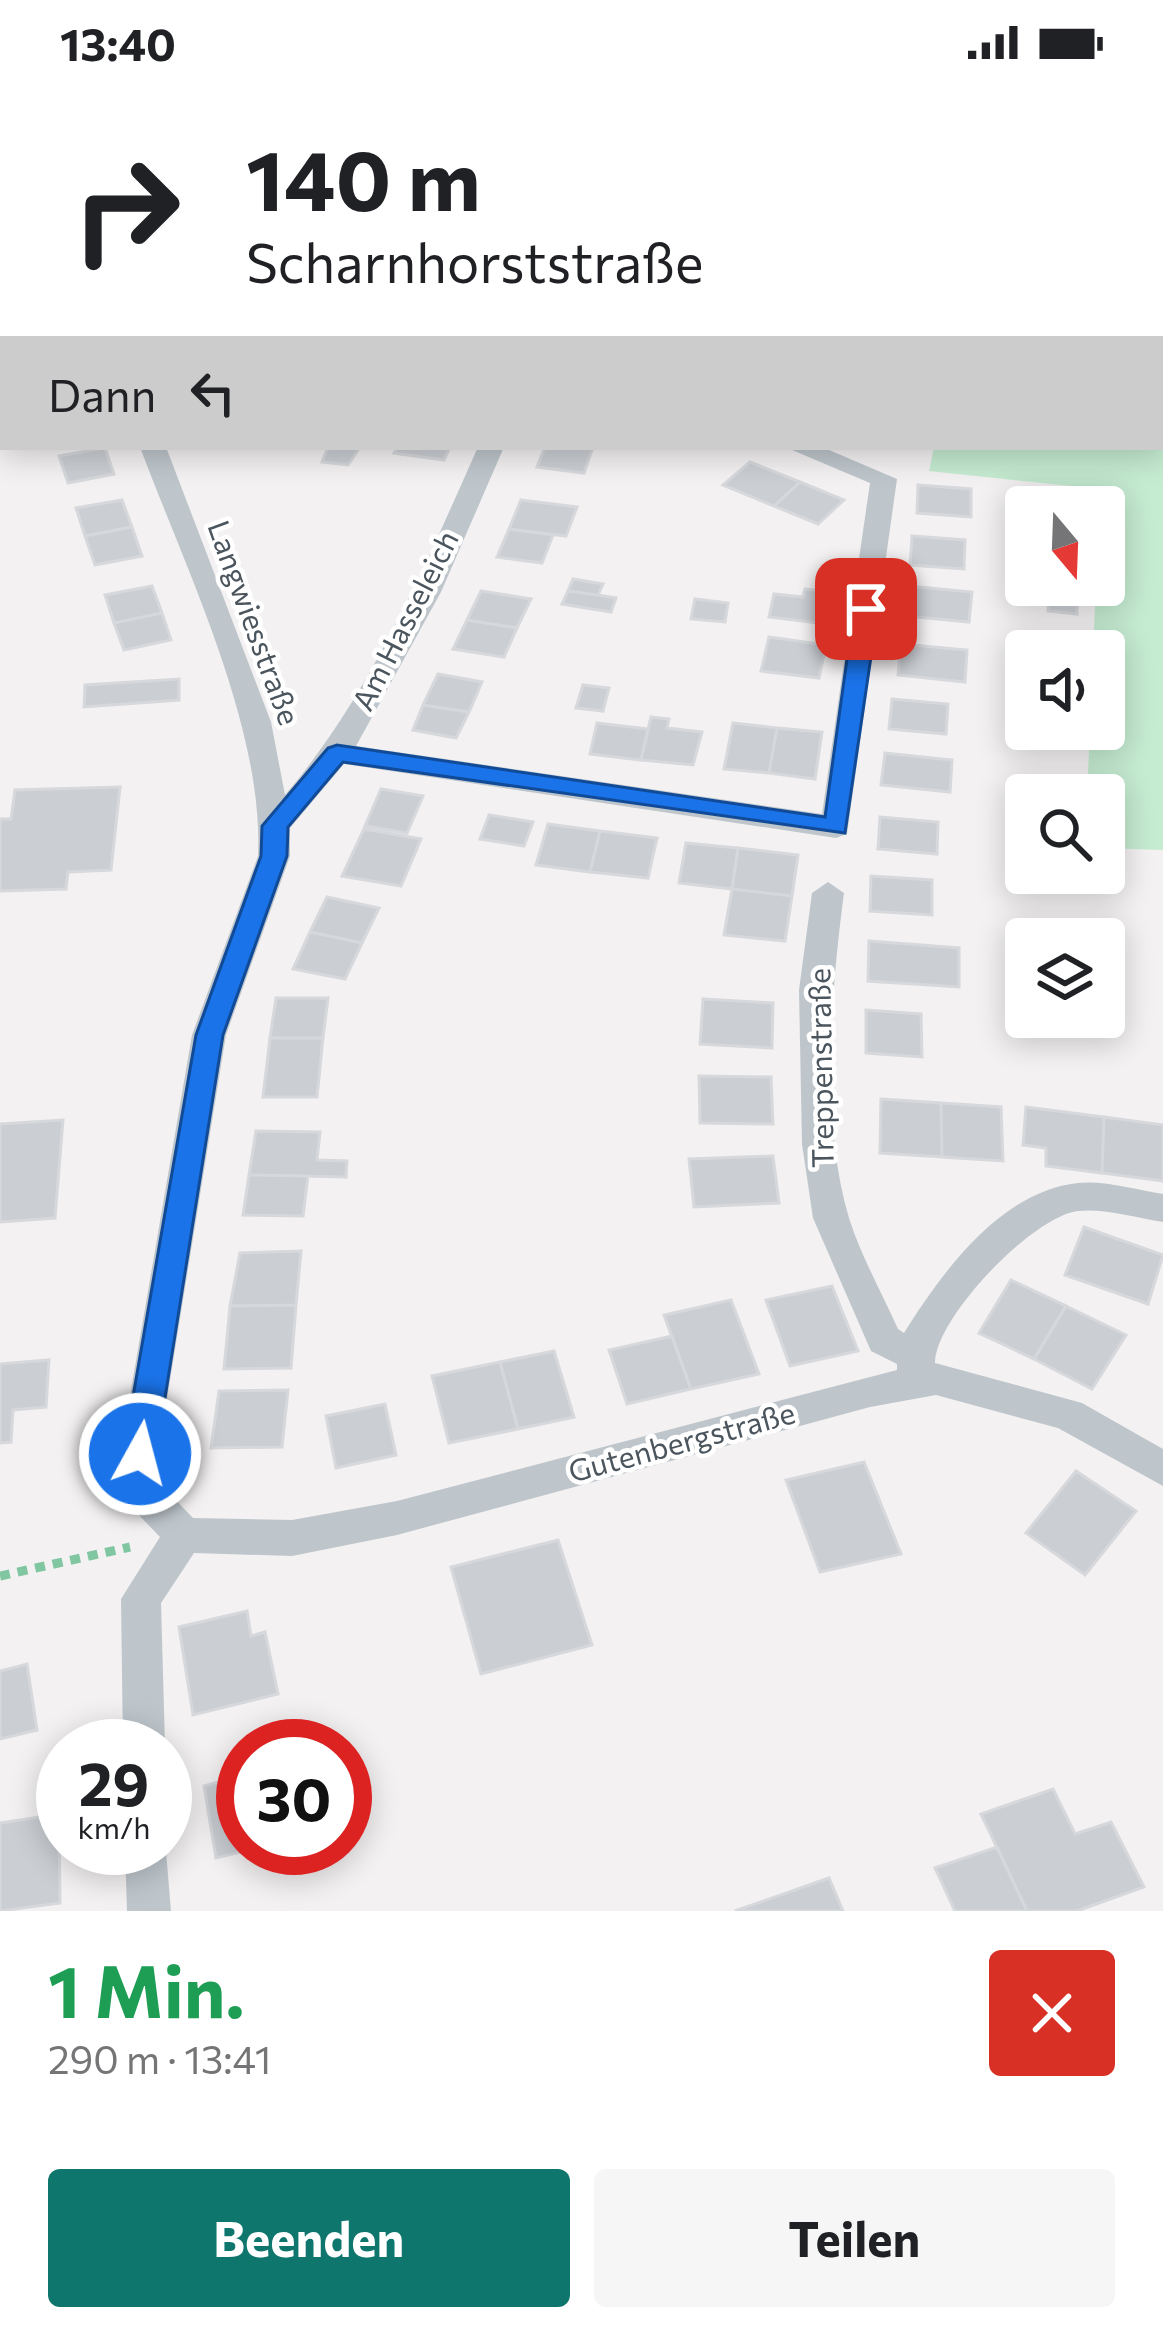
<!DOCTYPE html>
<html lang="de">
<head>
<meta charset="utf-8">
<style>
	body { margin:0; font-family:Commissioner,sans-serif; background:#f6f6f6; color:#202124; height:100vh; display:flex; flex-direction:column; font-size:45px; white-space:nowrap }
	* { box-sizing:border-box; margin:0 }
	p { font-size:39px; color:#757577 }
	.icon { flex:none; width:66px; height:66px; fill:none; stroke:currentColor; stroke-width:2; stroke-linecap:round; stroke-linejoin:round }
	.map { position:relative; height:1827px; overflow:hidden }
	.sheet { display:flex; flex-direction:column; background:#fff; flex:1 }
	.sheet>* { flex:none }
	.top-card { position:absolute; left:0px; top:0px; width:1164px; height:366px; box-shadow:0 6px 30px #0003; background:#fff; color:#202124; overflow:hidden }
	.needle { width:78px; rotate:161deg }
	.controls { position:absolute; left:1005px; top:402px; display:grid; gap:24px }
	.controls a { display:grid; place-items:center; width:120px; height:120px; border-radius:12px; background:#fff; box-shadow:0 6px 30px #0003; font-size:60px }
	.speed { position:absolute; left:36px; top:1635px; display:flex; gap:24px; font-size:60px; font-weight:700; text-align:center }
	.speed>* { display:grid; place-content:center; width:156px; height:156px; border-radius:50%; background:#fff; box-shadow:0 6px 30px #0003; line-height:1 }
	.speed small { font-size:30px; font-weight:400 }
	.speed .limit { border:18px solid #d22; background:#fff; color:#111 }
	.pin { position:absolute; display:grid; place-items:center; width:102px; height:102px; color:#fff; margin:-51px; border-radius:24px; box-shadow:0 6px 18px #0006 }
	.me { position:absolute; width:132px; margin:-66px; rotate:7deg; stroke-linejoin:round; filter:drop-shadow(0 0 9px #0008) }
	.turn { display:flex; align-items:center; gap:42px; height:252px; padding:0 48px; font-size:54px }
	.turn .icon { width:156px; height:156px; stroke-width:2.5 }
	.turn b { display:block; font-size:84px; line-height:102px }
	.then { display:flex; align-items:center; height:114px; padding:0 48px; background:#0003; gap:24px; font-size:45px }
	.round { display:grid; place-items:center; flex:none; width:126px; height:126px; border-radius:12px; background:#f6f6f6 }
	.head { display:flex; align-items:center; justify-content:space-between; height:204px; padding:0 48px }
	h1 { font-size:72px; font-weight:700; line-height:90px; color:#1e9e55 }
	.primary-button { display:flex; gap:24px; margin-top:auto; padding:24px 48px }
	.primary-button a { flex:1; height:138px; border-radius:12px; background:#0f766e; color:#fff; font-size:48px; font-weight:700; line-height:138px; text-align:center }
	.primary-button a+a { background:#f6f6f6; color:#202124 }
	.status { display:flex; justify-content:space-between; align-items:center; height:84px; padding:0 60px; background:#fff; direction:ltr }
	.status svg { height:33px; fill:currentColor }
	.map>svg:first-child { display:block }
	.green { fill:#c5ebd1 }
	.building { fill:#cbced3; stroke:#d6d8dc; stroke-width:3 }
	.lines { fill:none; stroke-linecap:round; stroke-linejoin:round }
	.path { stroke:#80c6a0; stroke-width:9; stroke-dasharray:10 8; stroke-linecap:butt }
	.service { fill:#bec6cc; fill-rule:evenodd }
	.minor { fill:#bec6cc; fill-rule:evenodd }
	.route { fill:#1a73e8; stroke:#114b97; stroke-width:3 }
	.labels { text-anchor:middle; stroke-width:9; stroke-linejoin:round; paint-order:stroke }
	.street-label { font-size:30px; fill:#4b555d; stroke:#fff }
</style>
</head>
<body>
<div class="status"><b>13:40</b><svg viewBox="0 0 49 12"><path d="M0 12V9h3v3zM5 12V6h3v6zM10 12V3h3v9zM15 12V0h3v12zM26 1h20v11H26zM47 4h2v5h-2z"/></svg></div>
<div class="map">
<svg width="1163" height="1827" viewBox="0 0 1163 1827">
	<rect width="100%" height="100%" fill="#f3f1f1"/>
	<path class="green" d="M0,0H1163V766L1104,764V711H1087L1090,645H1104V567H1093L1096,501H1104L1099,405L929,387L934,363H1161V3H3L0,199Z"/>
	<path class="building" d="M328,363H360L348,381L322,378Z
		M398,363H450L444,376L394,369Z
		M545,363H593L584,389L537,383Z
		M105,364L114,390L68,399L59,372Z
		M750,378L800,398L774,422L723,401Z
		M800,398L844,416L818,440L774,422Z
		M918,401L971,405V433L917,429Z
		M122,416L132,443L85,452L76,424Z
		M521,416L577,423L566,452L509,445Z
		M132,443L142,472L95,481L85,452Z
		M509,445L553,451L542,479L497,473Z
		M912,452L965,456L964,485L910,481Z
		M573,495L603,500L598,511L568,507Z
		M152,502L162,529L114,539L105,511Z
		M909,502L972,508L969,538L905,532Z
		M805,505L834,508L827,540L769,533L774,510L803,513Z
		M481,507L531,515L517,544L467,536Z
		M568,507L598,511L616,514L611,528L562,520Z
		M1049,508L1078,511L1077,530L1048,527Z
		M695,515L728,519L725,538L691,535Z
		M162,529L171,556L124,566L114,539Z
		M467,536L517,544L504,573L453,565Z
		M769,553L826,561L819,594L761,587Z
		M901,560L967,566L965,598L898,591Z
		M438,590L482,598L469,628L423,621Z
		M179,595V616L84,623L85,601Z
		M583,601L609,604L603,627L576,624Z
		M892,615L948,620L946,650L889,645Z
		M423,621L469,628L456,654L413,646Z
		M651,633L669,635L667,644L702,648L693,681L641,676Z
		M597,639L648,645L641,676L590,670Z
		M733,639L777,644L769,689L724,685Z
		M777,644L822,648L815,695L769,689Z
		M885,669L952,676L950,708L881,701Z
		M120,703L111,786L68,788L66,805L0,807V741L1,735H11L15,706Z
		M381,705L423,712L407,749L365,742Z
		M489,731L533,738L524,762L480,755Z
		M880,733L938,738L937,770L878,765Z
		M548,740L600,747L590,788L536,781Z
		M364,745L421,755L401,802L342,792Z
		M600,747L657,754L648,794L590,788Z
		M686,759L738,764L732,805L679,799Z
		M738,764L798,771L792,812L732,805Z
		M871,792L932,796V831L870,827Z
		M732,805L792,812L785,857L724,851Z
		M327,813L379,824L362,859L310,848Z
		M310,848L362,859L345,895L293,885Z
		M869,857L959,864V903L868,897Z
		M276,914H328L323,954H270Z
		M703,915L773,919L772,964L700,960Z
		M866,926L921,930L922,973L866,969Z
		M270,954H323L317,1013H263Z
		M699,992L771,993L773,1040L700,1039Z
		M881,1015L941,1019L942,1073L880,1069Z
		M941,1019L1001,1023L1003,1077L942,1073Z
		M1026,1023L1104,1033L1102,1089L1046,1082V1064L1023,1061Z
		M1104,1033L1163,1041V1097L1102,1089Z
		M63,1036L55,1134L0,1138V1040Z
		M256,1047L320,1048L317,1076L347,1077L346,1093L249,1091Z
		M773,1072L779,1119L694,1123L689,1075Z
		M249,1091L308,1092L303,1132L243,1131Z
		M1084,1143L1163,1171L1148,1220L1065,1191Z
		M301,1167L296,1221L230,1222L240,1169Z
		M1011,1196L1066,1222L1034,1275L979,1249Z
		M832,1202L858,1267L790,1282L766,1216Z
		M731,1216L759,1290L691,1305L664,1231Z
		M296,1221L291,1284L224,1285L230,1222Z
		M1066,1222L1126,1251L1092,1305L1034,1275Z
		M672,1252L691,1305L627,1320L609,1266Z
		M554,1267L574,1333L518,1345L500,1278Z
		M49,1276L46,1323L13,1326L11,1358L0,1359V1280Z
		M500,1278L518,1345L449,1359L432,1292Z
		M288,1306L282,1363L211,1364L219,1307Z
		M385,1320L396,1371L336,1384L326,1332Z
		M864,1378L901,1470L820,1488L786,1396Z
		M1076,1387L1136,1427L1085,1491L1026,1449Z
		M558,1456L592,1561L481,1590L451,1483Z
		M247,1527L251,1552L265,1548L278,1610L193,1631L179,1543Z
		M27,1580L37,1646L0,1655V1587Z
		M243,1691V1764H257L216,1774L204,1702Z
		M1053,1705L1075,1750L1111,1738L1144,1803L1077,1827H1027L981,1730Z
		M59,1730L60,1819L0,1827V1739Z
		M997,1763L1027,1827H955L935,1784Z
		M829,1794L843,1827H735Z"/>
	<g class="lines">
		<path class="path" d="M0,1492L130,1463"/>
		<path class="service" d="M150,0H160L158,3H148Z
			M873,0L870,3H856L859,0Z"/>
		<path class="minor" d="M0,309H3V325H0Z
			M140,363H166L271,638L285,711C371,610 424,484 478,363H504L441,508L356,662L822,730L870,399L785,363H822L897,395L847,750L836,754L344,680L290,744V772L226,951L158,1370L168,1408L193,1434L292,1436L397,1417L897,1286V1280L871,1267L813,1134L802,1060L799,906L812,809L828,798L844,809C831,908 820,1037 849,1134C861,1172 882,1209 898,1245L904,1249C942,1188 1001,1107 1078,1099C1104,1096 1137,1106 1163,1110V1138C1137,1134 1104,1124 1078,1127C1033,1132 935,1234 935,1279L1082,1319L1163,1365V1402L1058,1344L936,1311L870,1323L397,1451L292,1472L194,1469L161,1519L165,1662H123L121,1515L160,1453L136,1428L120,1370L192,951L258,772C264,643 185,484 140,363Z
			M165,1755L171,1827H127L125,1764H165Z"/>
	</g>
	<path class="route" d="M866,518L878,525L845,749L343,678L288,743L287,772L223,951L156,1370L151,1380H128L123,1370L196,951L261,772L262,742L328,664L337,661L825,733L854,525Z"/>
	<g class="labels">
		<g class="street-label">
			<text transform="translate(406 537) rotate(-63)" y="10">Am Hasseleich</text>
			<text transform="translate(253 539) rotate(70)" y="10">Langwiesstraße</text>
			<text transform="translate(822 984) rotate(-91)" y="10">Treppenstraße</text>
			<text transform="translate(682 1359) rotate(-15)" y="10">Gutenbergstraße</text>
		</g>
	</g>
</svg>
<div class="controls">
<a><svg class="needle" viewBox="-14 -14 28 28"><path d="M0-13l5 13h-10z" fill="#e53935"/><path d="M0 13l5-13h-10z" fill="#757577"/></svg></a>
<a><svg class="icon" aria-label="sound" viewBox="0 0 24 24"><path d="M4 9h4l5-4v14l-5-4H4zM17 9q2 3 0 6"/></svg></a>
<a><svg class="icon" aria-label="search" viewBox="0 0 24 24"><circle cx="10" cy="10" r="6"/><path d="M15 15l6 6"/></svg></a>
<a><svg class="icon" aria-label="layers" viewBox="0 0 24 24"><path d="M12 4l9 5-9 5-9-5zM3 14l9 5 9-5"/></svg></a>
</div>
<div class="speed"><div>29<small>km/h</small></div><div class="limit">30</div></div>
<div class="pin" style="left:866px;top:525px;background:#d93025"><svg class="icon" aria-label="arrive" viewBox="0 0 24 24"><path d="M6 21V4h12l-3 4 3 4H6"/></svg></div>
<svg class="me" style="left:140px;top:1370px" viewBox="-20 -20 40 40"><circle r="17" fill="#1a73e8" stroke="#fff" stroke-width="3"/><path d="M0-11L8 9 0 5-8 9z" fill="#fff"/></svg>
<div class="top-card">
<div class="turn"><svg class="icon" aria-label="right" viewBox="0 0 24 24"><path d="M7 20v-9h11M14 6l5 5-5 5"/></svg><div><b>140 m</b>Scharnhorststraße</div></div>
<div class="then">Dann<svg class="icon" aria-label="left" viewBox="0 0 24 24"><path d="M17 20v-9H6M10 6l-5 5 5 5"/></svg></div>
</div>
</div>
<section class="sheet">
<div class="head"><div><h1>1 Min.</h1><p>290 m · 13:41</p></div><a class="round" style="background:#d93025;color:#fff"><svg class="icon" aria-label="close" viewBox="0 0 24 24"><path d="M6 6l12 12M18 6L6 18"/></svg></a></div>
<div class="primary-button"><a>Beenden</a><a>Teilen</a></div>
</section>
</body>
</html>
